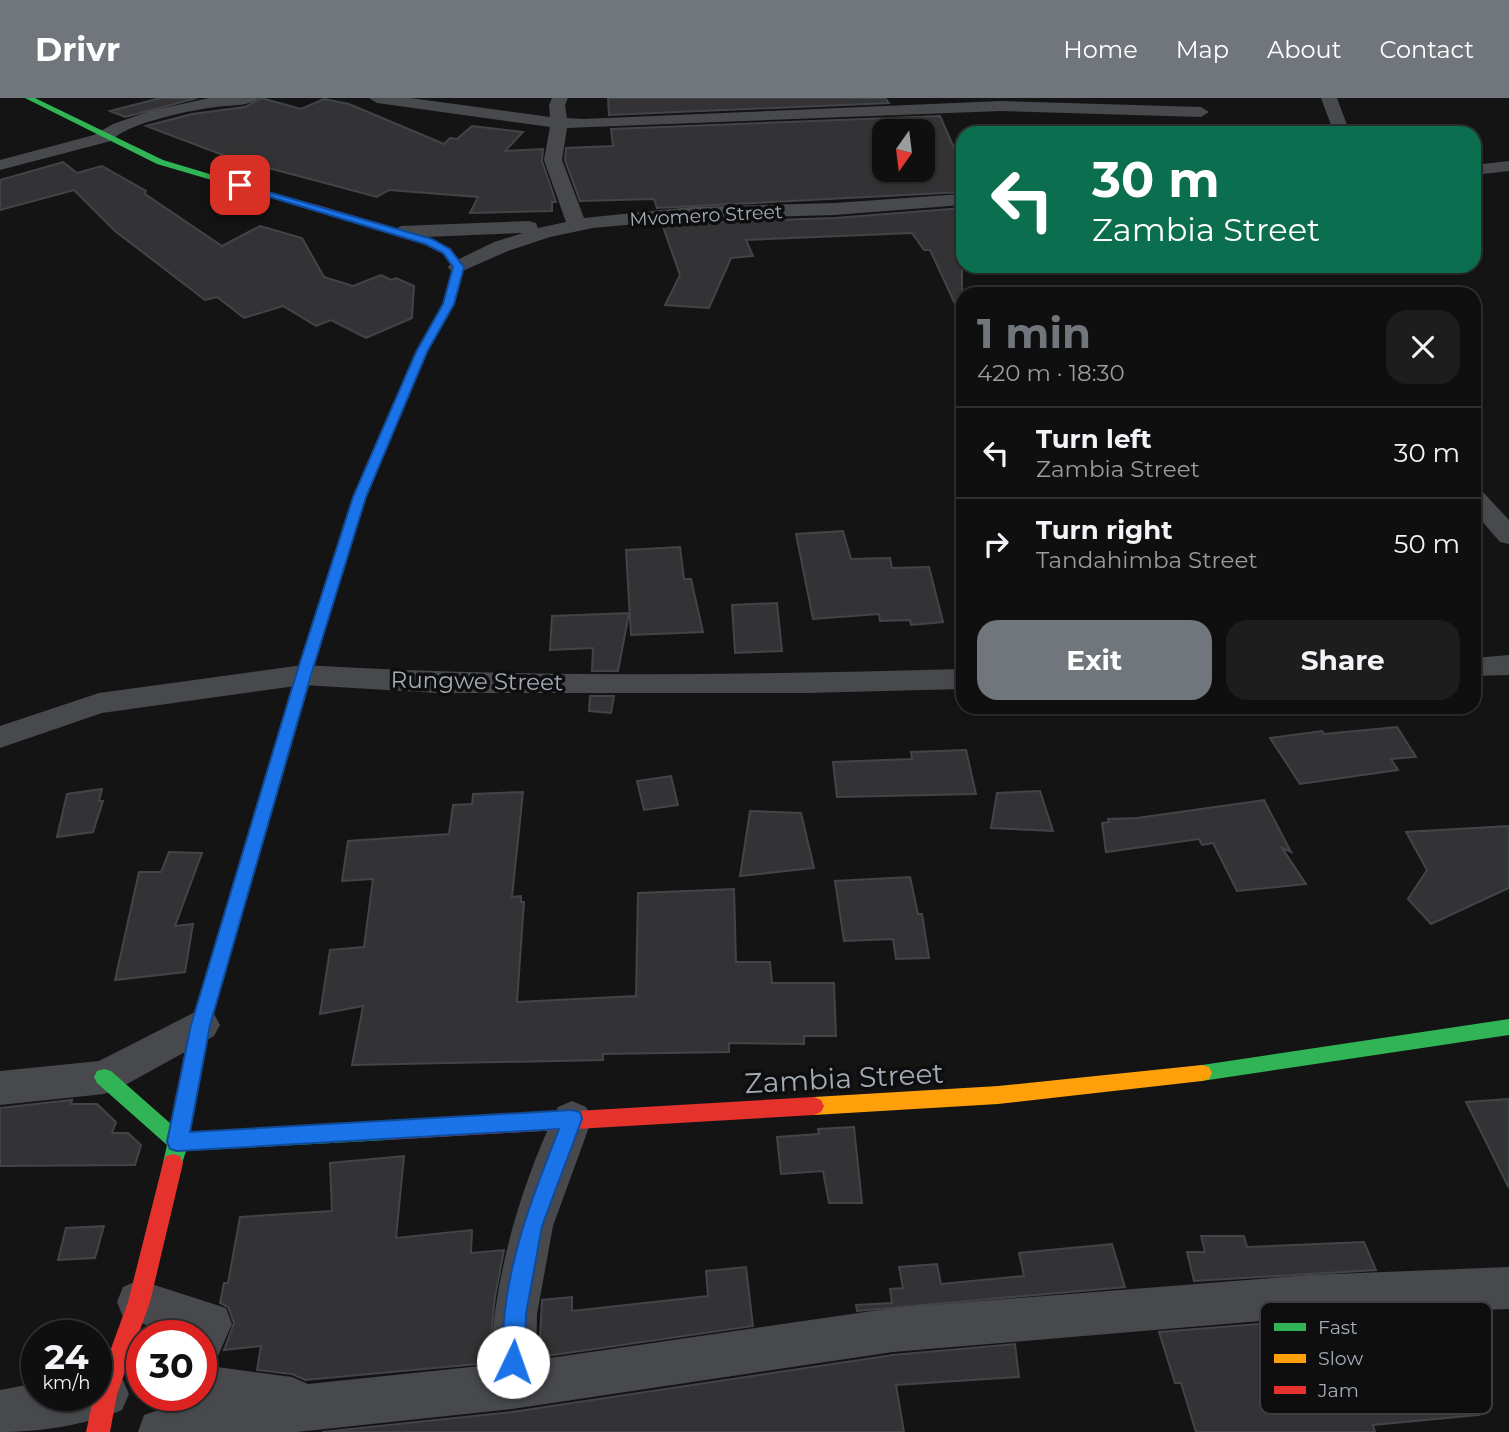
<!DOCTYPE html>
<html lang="en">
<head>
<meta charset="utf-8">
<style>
	body { margin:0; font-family:Montserrat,sans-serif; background:#1d1d1d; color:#f1f3f6; height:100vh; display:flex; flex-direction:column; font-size:26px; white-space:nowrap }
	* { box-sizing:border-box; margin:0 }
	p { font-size:23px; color:#9b9c9e }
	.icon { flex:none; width:38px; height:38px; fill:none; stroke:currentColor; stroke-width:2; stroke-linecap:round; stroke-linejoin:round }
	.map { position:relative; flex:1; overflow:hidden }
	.side { position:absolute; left:956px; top:189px; width:525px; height:427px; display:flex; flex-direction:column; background:#0f0f0f; border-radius:21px; box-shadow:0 2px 5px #0004,0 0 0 2px #2f2f2f }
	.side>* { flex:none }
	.top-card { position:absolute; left:956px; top:28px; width:525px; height:147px; border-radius:21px; box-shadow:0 2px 5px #0004,0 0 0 2px #2f2f2f; background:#0b6e4f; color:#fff; overflow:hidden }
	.needle { width:46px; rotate:194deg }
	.tools { position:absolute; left:872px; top:21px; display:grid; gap:14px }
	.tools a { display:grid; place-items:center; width:63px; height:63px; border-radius:14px; background:#0f0f0f; box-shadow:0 2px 5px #0004,0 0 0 2px #2f2f2f; font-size:35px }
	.speed { position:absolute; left:21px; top:1222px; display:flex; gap:14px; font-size:35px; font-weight:700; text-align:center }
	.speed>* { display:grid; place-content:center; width:91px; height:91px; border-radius:50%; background:#0f0f0f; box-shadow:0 2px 5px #0004,0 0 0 2px #2f2f2f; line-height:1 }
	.speed small { font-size:18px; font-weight:400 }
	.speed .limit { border:10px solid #d22; background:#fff; color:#111 }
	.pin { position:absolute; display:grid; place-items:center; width:60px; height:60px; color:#fff; margin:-30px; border-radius:14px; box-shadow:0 4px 10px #0006 }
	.me { position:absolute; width:77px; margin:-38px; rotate:3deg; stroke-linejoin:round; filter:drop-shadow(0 0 5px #0008) }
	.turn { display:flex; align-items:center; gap:24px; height:147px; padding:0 21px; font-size:32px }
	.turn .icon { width:91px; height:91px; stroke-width:2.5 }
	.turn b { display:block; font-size:49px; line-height:60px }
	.round { display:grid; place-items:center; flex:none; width:74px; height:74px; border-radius:21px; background:#1d1d1d }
	.summary { display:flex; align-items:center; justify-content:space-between; height:119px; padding:0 21px }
	h1 { font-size:42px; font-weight:700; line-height:52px; color:#71767d }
	.button { display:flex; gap:14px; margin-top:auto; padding:14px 21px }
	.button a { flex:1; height:80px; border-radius:21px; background:#71767d; color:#fff; font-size:28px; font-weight:700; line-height:80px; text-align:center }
	.button a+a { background:#1d1d1d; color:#f1f3f6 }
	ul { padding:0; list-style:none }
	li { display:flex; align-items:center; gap:21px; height:91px; padding:0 21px; border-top:2px solid #2f2f2f }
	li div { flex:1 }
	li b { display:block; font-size:26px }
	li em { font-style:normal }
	header { display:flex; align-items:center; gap:42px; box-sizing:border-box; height:98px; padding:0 35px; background:#71767d; color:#fff }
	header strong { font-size:33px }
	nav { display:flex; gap:38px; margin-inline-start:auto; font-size:24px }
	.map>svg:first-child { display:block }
	.building { fill:#333335; stroke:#424448; stroke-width:2; fill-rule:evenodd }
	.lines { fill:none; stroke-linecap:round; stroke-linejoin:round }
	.street { fill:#47494d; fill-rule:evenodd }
	.fast { fill:#30b455; fill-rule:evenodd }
	.slow { fill:#ff9f0a; fill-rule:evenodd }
	.jam { fill:#e5322d; fill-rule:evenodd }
	.route { fill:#1a73e8; stroke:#114b97; stroke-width:2 }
	.labels { text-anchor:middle; stroke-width:7; stroke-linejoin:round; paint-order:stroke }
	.far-street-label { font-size:19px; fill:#a3abb6; stroke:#0e0e0f }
	.street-label { font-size:23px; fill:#a3abb6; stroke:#0e0e0f }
	.near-street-label { font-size:28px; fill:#a3abb6; stroke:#0e0e0f }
	.key { fill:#0e0e0f; stroke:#3b3d41; stroke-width:2 }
	.key-label { font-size:19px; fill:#a3abb6 }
</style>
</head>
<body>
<header>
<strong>Drivr</strong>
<nav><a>Home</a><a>Map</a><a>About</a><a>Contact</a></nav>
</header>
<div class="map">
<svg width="1509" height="1334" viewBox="0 0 1509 1334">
	<rect width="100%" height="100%" fill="#141414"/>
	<path class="building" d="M161,0H197L125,19L110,13Z
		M261,0L301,11L324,1L349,6L444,46L450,40L457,41L472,28L523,34L505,53L543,51L542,63L556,104H552V113L470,115L478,99L389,92L377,99L231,60L146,28L192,16L245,9Z
		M608,0H885L889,5L609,17Z
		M940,18L962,68V94L657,110L654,101L580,103L565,62L566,50L613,48L611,31ZM884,33H922V72H884Z
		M63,64L77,75L102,68L146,93L145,96L222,148L260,128L302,140L324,179L353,188L381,177L391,182L396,180L414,188L412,220L366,240L331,222L316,228L283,208L244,220L217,199L205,202L115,133L74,92L0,112V82Z
		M962,110V221L930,152H924L912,135L746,142L753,158L731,160L709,210L665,207L680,177L662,126L835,120Z
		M843,433L851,461L890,460L892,470L929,469L943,524L911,527L910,522L880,523L879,516L813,521L796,436Z
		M680,449L684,481H691L703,534L631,537L626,452Z
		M777,505L782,553L735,555L732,507Z
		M629,515L618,573H592L593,550L550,552L552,518Z
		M590,598H614L611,615L589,613Z
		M1397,629L1416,659L1391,661L1398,672L1300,686L1270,640L1322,633L1324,636Z
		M966,652L976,696L837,699L833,664L912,661L911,654Z
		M671,678L678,707L644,712L637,683Z
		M102,691L99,703H103L93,734L57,739L67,696Z
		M1040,693L1053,733L991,730L997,695Z
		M523,694L512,799L521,798V804H524L517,904L636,898L638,795L734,791L736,864H770L772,885H834L836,938H804V946L729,945V954L603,956V962L352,967L363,908L320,916L330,852L364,849L373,781L342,783L348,743L449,736L453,707L472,706L473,696Z
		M1264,702L1291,754L1282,750L1306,786L1237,793L1213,745L1202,747L1199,741L1106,754L1102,725L1109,724L1108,721L1137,720Z
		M750,713L801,715L814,770L740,778Z
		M1509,728V790L1431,826L1408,801L1427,772L1406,734Z
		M169,754L202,755L175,828L193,826L185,874L115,882L139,774H161Z
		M910,779L918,816H922L929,860L896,861L893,841L844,843L835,783Z
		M1509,1001V1090L1466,1004Z
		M72,1002L71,1006H97L116,1024L112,1035H128L141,1047L135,1067L0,1068V1010Z
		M854,1029L862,1105H829L823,1073L781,1076L777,1039L819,1036L818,1031Z
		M404,1058L396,1140L472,1132L471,1155L504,1152L495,1199L488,1265L305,1282L292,1276L257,1272L261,1248L224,1252L234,1225L228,1209L220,1205L224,1185H228L240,1119L332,1113L330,1065Z
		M104,1128L95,1160L58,1162L66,1130Z
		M1201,1138H1244L1247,1149L1364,1144L1376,1172L1194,1183L1187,1154H1205Z
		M1112,1146L1125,1189L857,1213L856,1207L892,1205L890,1191L903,1190L899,1169L937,1166L941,1186L1024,1178L1019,1155Z
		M746,1169L753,1228L539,1259L542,1202L572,1199V1213L708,1198L706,1173Z
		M1395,1218L1416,1268L1451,1262L1479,1317L1373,1327L1375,1334H1196L1181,1285H1175L1159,1234L1309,1222Z
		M1015,1246L1019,1279L896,1287L904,1334H322L512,1314L893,1257Z"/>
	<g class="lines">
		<path class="street" d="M209,0H258C249,9 228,7 216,9C192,12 126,25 111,43L0,72V62L94,37L113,26L150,13Z
			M369,0H410L550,19L549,7L552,0H568L565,7L567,20L583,21L1001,3L1201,9L1209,14L1201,19L1001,13L567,30L562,62L584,120L691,109L835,105L962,96V107L835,117L691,121L593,130L550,139L508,153L458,175L451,173L448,169L451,165L494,144L523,135L401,140L391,134L401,128L529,123L536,125L538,130L566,124L544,62L550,29L377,5Z
			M1321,0H1337L1350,35H1334Z
			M1509,63V73L1474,77V67Z
			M1474,391L1483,394L1509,422V446L1500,444L1474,414Z
			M1509,557V577L1474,578V560Z
			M303,567C522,580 742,577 962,571V591L807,595H437L303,587L102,615L0,650V628L99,595Z
			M201,911L214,916L220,927L214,938L118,991L104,996L0,1007V973L99,963Z
			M572,1003L586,1009L592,1021L553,1128L537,1216L536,1262L893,1210L1309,1177L1509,1169V1211L1309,1219L893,1254L512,1311L297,1334H138L144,1317L161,1311L192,1305L183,1297H201V1237H176L123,1219L117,1204L123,1189L139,1182L226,1210L232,1226L217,1260L206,1264L217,1269L292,1279L308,1286L490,1267C495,1175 519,1092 558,1009Z
			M106,1273L122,1280L129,1296L122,1312C86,1327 39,1334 0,1334V1292L37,1285V1297H96V1275Z"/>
		<path class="fast" d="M25,0H35L163,62L319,109L311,111L157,66Z
			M320,521L327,525L210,927L189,1034L387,1024L394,1027L397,1033L394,1039L387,1042L186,1053L180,1072L173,1074L166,1072L163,1065L167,1047L97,985L94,979L97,973L104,971L111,973L171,1026L192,927L313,525Z
			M1509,921V937L1202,983L1195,981L1192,975L1195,969L1202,967Z"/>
		<path class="slow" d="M1202,967L1209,969L1212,975L1209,981L1202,983L998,1006L814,1017L807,1014L804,1008L807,1002L814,999L998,988Z"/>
		<path class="jam" d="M314,106L432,141L449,151L463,169L453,206L427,254L365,399L327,525L320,529L313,525L353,399L417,254L443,206L453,169L443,155L426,145L311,111V107Z
			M814,999L821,1002L824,1008L821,1014L814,1017L387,1042L380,1039L377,1033L380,1027L387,1024Z
			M173,1056L180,1058L183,1065L150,1204L117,1296L110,1334H86L94,1297L128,1204L163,1065L166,1058Z"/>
	</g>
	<path class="route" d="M237,85L432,141L450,151L464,169L454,206L427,254L366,399L311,577L210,927L190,1034L572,1012L580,1014L582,1021L542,1128L526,1216L524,1264L521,1272L513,1276L505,1272C500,1260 502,1248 503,1235C507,1162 533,1097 559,1031L177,1053L170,1051L167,1044L191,927L296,577L353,399L416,254L443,206L453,169L443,155L425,146L237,89Z"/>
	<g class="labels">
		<g class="far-street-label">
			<text transform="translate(706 117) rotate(-3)" y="7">Mvomero Street</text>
		</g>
		<g class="street-label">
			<text transform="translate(477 583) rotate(1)" y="8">Rungwe Street</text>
		</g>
		<g class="near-street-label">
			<text transform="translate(844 980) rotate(-3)" y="10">Zambia Street</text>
		</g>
	</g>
	<rect x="1260" y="1204" width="232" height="112" rx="10" class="key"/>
	<rect x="1274" y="1225" width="32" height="8" fill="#30b455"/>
	<rect x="1274" y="1256" width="32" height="9" fill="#ff9f0a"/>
	<rect x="1274" y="1288" width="32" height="8" fill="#e5322d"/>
	<g class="key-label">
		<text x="1318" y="1236">Fast</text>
		<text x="1318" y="1267">Slow</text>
		<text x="1318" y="1299">Jam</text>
	</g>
</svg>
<div class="tools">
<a><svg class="needle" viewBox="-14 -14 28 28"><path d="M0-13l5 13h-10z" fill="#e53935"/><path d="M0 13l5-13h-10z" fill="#9b9c9e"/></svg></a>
</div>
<div class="speed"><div>24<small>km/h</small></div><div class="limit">30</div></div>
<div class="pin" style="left:240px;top:87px;background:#d93025"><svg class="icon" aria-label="arrive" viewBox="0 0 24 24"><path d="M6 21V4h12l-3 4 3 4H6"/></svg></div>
<svg class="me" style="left:513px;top:1264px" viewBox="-20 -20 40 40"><circle r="19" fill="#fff"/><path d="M0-13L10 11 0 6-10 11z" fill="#1a73e8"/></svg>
<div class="top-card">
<div class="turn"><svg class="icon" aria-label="left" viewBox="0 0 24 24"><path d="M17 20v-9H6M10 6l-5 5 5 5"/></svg><div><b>30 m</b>Zambia Street</div></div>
</div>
<section class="side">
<div class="summary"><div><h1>1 min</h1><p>420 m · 18:30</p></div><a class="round"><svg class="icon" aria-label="close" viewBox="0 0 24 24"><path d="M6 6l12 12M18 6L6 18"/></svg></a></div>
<ul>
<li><svg class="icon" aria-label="left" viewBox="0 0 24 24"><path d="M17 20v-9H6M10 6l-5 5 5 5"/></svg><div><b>Turn left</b><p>Zambia Street</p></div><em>30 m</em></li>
<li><svg class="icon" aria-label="right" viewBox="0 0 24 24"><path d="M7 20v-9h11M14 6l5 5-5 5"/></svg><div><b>Turn right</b><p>Tandahimba Street</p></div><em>50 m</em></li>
</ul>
<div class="button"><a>Exit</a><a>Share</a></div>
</section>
</div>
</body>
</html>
